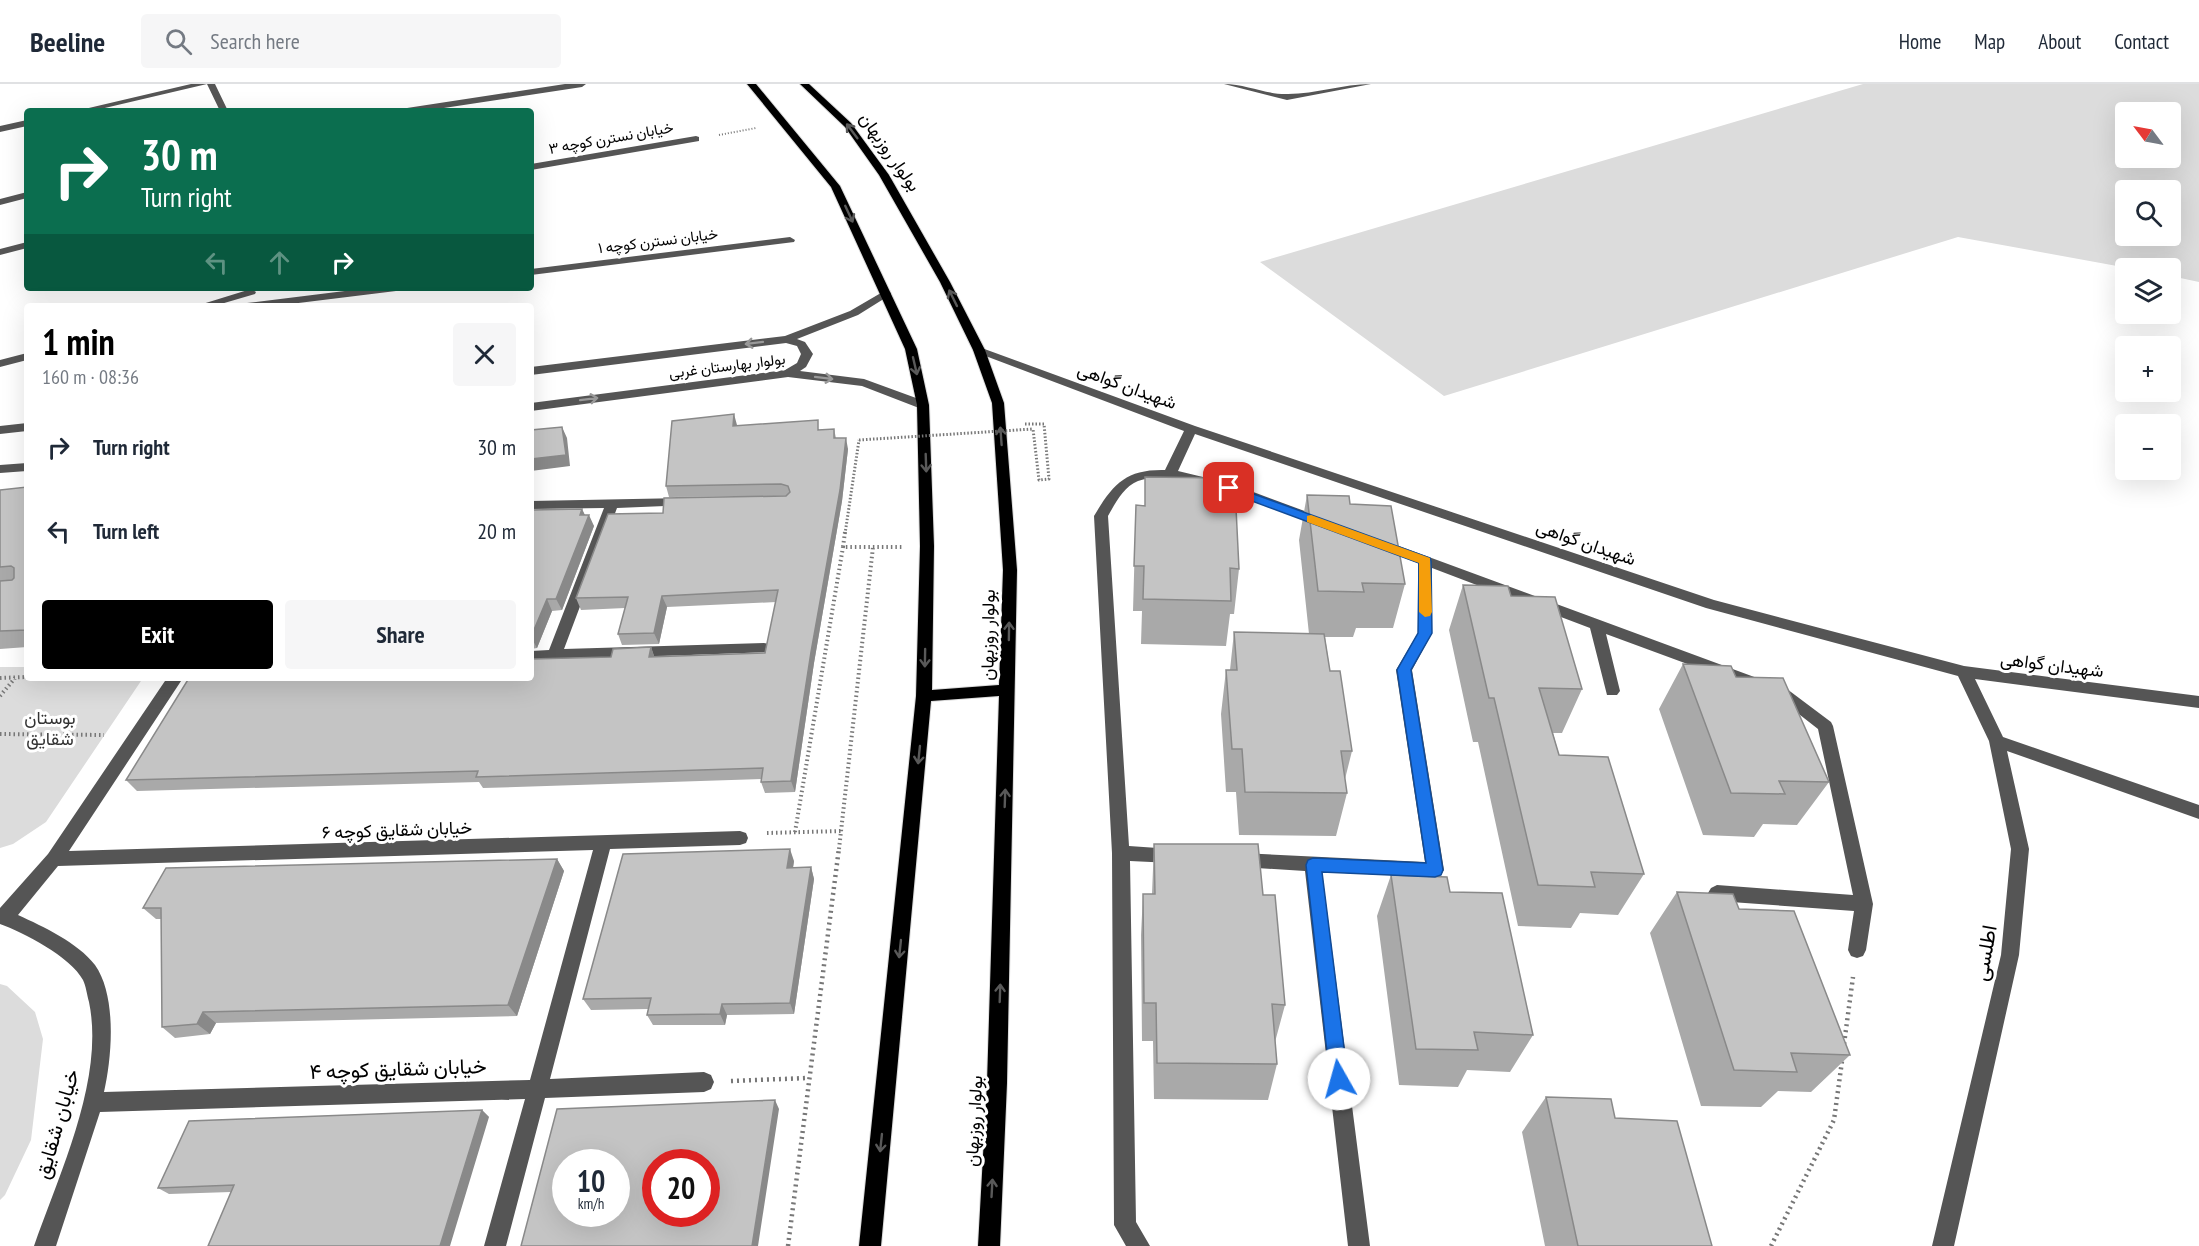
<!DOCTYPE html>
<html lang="en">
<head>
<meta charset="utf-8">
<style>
	body { margin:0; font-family:"PT Sans Narrow",Vazirmatn,sans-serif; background:#f6f6f7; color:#1f2937; height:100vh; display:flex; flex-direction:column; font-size:22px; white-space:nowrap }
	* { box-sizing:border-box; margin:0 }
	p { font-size:20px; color:#747a83 }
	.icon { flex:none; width:33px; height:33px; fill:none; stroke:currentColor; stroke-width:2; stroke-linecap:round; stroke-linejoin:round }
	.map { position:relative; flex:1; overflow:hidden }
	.sheet { position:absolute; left:24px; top:219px; width:510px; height:378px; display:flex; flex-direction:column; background:#fff; border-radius:6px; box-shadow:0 6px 24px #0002 }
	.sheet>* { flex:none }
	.banner { position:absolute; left:24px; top:24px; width:510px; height:183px; border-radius:6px; box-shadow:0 6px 24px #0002; background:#0b6e4f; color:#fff; overflow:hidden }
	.needle { width:39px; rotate:302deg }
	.fabs { position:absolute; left:2115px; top:18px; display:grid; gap:12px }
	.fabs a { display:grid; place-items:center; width:66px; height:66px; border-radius:6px; background:#fff; box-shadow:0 6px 24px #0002; font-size:30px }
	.speed { position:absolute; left:552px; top:1065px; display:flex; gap:12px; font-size:30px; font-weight:700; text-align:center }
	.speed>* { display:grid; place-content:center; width:78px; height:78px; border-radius:50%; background:#fff; box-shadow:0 6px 24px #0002; line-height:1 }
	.speed small { font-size:15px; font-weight:400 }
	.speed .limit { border:9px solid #d22; background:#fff; color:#111 }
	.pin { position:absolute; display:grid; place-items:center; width:51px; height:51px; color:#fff; margin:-26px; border-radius:12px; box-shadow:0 3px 9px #0006 }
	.me { position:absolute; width:66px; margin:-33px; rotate:353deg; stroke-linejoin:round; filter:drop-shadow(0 0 4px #0008) }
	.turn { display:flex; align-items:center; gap:21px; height:126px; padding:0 18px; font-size:27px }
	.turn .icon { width:78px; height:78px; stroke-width:2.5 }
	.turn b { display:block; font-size:42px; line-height:51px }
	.lanes { display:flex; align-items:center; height:57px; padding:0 18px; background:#0003; justify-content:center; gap:30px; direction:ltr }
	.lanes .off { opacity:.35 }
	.round { display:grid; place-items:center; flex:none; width:63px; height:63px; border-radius:6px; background:#f6f6f7 }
	.headline { display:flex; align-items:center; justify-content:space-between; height:102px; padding:0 18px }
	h1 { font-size:36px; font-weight:700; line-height:45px; color:#000 }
	.cta { display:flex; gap:12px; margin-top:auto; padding:12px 18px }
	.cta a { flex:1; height:69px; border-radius:6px; background:#000; color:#fff; font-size:24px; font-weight:700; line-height:69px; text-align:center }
	.cta a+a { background:#f6f6f7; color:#1f2937 }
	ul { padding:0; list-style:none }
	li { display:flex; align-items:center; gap:18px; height:84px; padding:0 18px }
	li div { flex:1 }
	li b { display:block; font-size:22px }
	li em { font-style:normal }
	header { display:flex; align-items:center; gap:36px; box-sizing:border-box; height:84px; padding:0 30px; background:#fff; border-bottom:2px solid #e0e1e3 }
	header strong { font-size:28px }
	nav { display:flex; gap:33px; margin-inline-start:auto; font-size:21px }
	.search { width:420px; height:54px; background:#f6f6f7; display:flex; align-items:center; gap:15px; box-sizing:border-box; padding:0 21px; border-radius:6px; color:#747a83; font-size:22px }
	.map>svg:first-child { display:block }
	.green { fill:#dcdcdc; fill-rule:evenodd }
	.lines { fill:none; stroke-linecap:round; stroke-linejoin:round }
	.major-casing { stroke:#dbdbdb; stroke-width:2 }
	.path-far3 { stroke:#777; stroke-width:2; stroke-dasharray:1 2; stroke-linecap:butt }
	.path-far2 { stroke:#777; stroke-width:3; stroke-dasharray:1.5 2; stroke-linecap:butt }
	.path-far1 { stroke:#777; stroke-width:4; stroke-dasharray:1.5 3; stroke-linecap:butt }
	.path { stroke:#777; stroke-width:4.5; stroke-dasharray:2 4; stroke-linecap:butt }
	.minor { fill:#555; fill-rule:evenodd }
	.major { fill:#000; fill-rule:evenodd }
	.path-bridge { stroke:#777; stroke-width:3; stroke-dasharray:1.5 2; stroke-linecap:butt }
	.wall { fill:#a9a9a9 }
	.shaded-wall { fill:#898989 }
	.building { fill:#c4c4c4; stroke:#898989; stroke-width:1.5; fill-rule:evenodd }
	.oneway { stroke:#595959 }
	.oneway2 { stroke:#999 }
	.route { fill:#1a73e8; stroke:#114b97; stroke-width:1.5 }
	.slow { fill:#f59e0b }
	.labels { text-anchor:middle; stroke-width:6; stroke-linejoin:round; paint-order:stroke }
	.far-street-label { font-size:15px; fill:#000; stroke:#fff }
	.street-label { font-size:18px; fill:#000; stroke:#fff }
	.park-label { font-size:18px; fill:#333; stroke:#fff }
	.near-street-label { font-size:21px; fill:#000; stroke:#fff }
</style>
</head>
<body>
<header>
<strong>Beeline</strong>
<div class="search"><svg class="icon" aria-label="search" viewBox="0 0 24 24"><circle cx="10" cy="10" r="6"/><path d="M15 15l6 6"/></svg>Search here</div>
<nav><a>Home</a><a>Map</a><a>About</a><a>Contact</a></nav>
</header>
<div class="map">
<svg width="2199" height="1162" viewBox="0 0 2199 1162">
	<rect width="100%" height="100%" fill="#fff"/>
	<path class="green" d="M1863,0H2199V198L2171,192L2170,184H2128L1958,153L1444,312L1260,178ZM2126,28H2170V74H2126ZM2126,106H2170V152H2126Z
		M0,583H27V594H143L46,738L13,760L0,764Z
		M0,900L7,902L35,928L43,955L31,1056L5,1111L0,1116Z"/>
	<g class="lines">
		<defs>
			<path id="major" d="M747,0H756L840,102L917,265L929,321L934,462L932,606L999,601L1003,486L992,319L973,266L940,198L879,91L845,43L800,0H809L851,39L889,91L950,198L985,266L1004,319L1017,486L1007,999L1000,1162H978L987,999L999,612L931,617L881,1162H859L916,612L920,462L917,321L905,265L831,103Z"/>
		</defs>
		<use href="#major" class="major-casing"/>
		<path class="path-far3" d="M719,51L756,44"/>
		<path class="path-far2" d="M1025,340H1044L1049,395L1039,396L1033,345
			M845,450L859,356"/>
		<path class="path-far1" d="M845,448L843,463H902
			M0,594L27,593
			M0,612L15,594
			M0,650L104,651
			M795,748L843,463
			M767,749L841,747
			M839,765L873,463"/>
		<path class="path" d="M1844,960L1853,893
			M731,997L808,994
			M788,1162L839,764
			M1771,1162L1834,1036L1842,977"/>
		<path class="minor" d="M191,0H215L228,27H220L207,0L92,27H76Z
			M565,0H586L582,3L424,27H403L407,24Z
			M1224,0C1246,0 1267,11 1288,10C1316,10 1343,0 1371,0L1287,16Z
			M27,36V42L0,48V42Z
			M696,52L699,53V57L531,86V80Z
			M27,108V114L0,121V115Z
			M790,153L795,156L794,158L531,191V185Z
			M27,158V164L0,171V165Z
			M369,204H401L396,207L274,222H241L247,219Z
			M251,205L256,208L255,210L214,222H196Z
			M886,206L891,209L890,211L858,231L797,255L805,258L813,270L806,283L800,287L864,295L927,318V324H919L862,302L788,293L531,327V319L785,286L797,279L801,270L797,262L786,259L531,291V283L785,252L850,227Z
			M979,263L1195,342L1714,516L1964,582L2199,612V624L1975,595L2003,653L2199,721V735L2007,667L2029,765L2019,871L1954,1162H1932L2001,871L2011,765L1989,657L1958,592L1706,524L1195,350L1178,387L1232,400L1326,435L1328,438L1326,441H1316C1273,425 1182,381 1138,397C1123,403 1115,420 1108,432L1129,762L1172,765L1178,767L1181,772L1178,777L1172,779L1130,777L1136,1138L1150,1162H1126L1114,1141L1112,769L1094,432C1113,400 1126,385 1165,386L1184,347L975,268L973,266Z
			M27,269V276L0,283V276Z
			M27,339V347L0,350V342Z
			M27,379V387L0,389V381Z
			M684,414L691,418L689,421L617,424L564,565L764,559L769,560L771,564L769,568L531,577V567L549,566L604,424L531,425V417Z
			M1380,455L1787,605L1831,638L1833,642L1873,820L1866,866L1863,872L1857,874L1851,872L1848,866L1854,827L1717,817L1711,814L1708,809L1711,804L1717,801L1853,811L1818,645L1777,613L1606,550L1620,607L1617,611H1607L1590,544L1432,484V549L1412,586L1444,786L1441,791L1435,793L1322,788L1370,1162H1348L1305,787L1241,783L1235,781L1232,776L1235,771L1241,769L1425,778L1396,586L1418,549V479L1375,463L1373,460L1375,457Z
			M167,594H183L69,767L740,747L746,749L748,754L746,759L740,761L610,765L550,995L704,988L711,991L714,998L711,1005L704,1008L545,1014L506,1162H484L525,1015L100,1028L56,1162H34C59,1090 105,995 89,918C87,911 86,902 83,896C71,873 23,848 0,840V824L48,770ZM593,766L530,996L104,1008C112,973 117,912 95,881C77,858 44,843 18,831L58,782Z"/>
		<use href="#major" class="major"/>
		<path class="path-bridge" d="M859,356L1033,345"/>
	</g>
	<path class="wall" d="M737,342L820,346L834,345L836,354L848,365L842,417L814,579L795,708L765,709L761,698L762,695L483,704L479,698L137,707L126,696L651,563L654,572L765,569L776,518L667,523L659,560L622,561L618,550L625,524L581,526L576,514L663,429L784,412L669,413L666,402Z
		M27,403V563L0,565V406Z
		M1307,411L1350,420L1405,500L1393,544H1356L1353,553H1325L1330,587L1352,667L1345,695L1347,709L1336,752L1239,751L1236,708H1226L1221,630L1226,586H1230L1234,548L1309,550L1299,456Z
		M1136,421L1227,424L1239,485L1234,530H1230L1226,562L1141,560L1142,527H1133Z
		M582,425L585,431L594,442L562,526L552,527L537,564L531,565V426Z
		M1463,501L1511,512L1582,605L1562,649H1553L1559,671L1644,790L1618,831L1580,829L1571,844L1518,842L1478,658H1473L1449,546Z
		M1683,580L1736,593L1829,698L1797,741L1763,740L1754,753L1703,751L1659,625Z
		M1154,760L1263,811L1285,921L1275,958L1277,980L1268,1016L1154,1015L1153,957H1142L1141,851L1143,810H1152Z
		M557,775L564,787L517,932L216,939L210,950L175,954L162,943L161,835H156L143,824Z
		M794,777L793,784L811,783L814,795L794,930L727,931L725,941H653L647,931L648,925L591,926L583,915Z
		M1391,791L1450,808L1533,951L1510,988L1467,986L1458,1003L1399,1001L1377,832Z
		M1677,808L1739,825L1850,971L1811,1008L1778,1007L1761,1023L1701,1022L1650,849Z
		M1546,1013L1615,1034L1712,1162H1545L1522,1048Z
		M482,1026L489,1033L231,1108L169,1110L158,1104Z"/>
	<path class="shaded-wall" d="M734,330L737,341L736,353L733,342Z
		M562,343L567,354L570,382L531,387V375Z
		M846,354L848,365L842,417L814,579L795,708L791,697L811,568Z
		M582,425L587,436L589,431L594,442L562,526L556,515Z
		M662,512L667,523L659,560L654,549Z
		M547,515L552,527L537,564L531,553Z
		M651,563L655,575L649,573Z
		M790,765L794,777L791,796L787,784Z
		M557,775L564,787L517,932L508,921Z
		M811,783L814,795L794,930L790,919Z
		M722,920L727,931L725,941L720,930Z
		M203,928L216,939L210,950L197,940Z
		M775,1016L779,1025L758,1162H752Z
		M482,1026L489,1033L450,1162H440Z"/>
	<path class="building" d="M734,330L733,342L818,336V346L834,345V354H846L840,406L811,568L791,697L761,698L763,684L476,693L478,687L126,696L189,594H531V575L611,573L613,565L651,563L649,573L765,569L778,506L662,512L654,549L618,550L628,513L576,514L608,430L663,429L664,414L786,412L790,408L788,402L781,400L666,402L672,337Z
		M562,343L566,371L531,375V346Z
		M1145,393L1225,394L1227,424H1236L1239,485L1230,484L1231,517L1143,515L1144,482H1134L1136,421L1145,422Z
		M27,403V546L0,547V497L12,496L14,494V484L11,482L0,483V406Z
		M1307,411L1349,412L1350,420L1391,422L1405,500L1362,499L1364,508L1318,507Z
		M582,425L580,431H589L556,515H547L531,553V426Z
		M1463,501L1508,502L1511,512L1555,513L1582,605L1539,604L1559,671L1608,673L1644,790L1591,788L1595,803L1538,801L1494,614H1489Z
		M1234,548L1324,550L1330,587H1340L1352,667H1341L1347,709L1245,708L1242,665H1232L1226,586H1237Z
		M1683,580L1731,582L1736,593L1783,594L1829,698L1779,697L1785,710L1731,709Z
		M1154,760H1258L1263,811H1275L1285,921L1272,920L1277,980L1157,979L1156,919H1144L1143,810H1155Z
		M790,765L787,784L811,783L790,919L722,920L720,930L647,931L651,914L583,915L623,770Z
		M557,775L508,921L203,928L197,940L162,943L161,824H143L166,784Z
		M1391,791L1447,793L1450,808L1502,809L1533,951L1474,948L1478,966L1416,965Z
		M1677,808L1733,810L1739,825L1794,827L1850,971L1791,969L1797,988L1734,986Z
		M1546,1013L1611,1015L1615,1034L1677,1037L1712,1162H1578Z
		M775,1016L752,1162H521L557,1025ZM566,1078H616V1130H566ZM656,1078H706V1130H656Z
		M482,1026L440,1162H208L234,1101L158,1104L189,1037Z"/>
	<defs><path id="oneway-shaft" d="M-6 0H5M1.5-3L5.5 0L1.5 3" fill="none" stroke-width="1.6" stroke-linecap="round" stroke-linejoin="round" transform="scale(1.5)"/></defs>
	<g class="oneway">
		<use href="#oneway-shaft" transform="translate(852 47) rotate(-127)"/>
		<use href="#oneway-shaft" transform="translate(849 130) rotate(65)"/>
		<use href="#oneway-shaft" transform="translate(953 214) rotate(-116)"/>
		<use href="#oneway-shaft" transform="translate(915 282) rotate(77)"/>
		<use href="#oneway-shaft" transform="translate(1001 352) rotate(-94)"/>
		<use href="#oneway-shaft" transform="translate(926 379) rotate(88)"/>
		<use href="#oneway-shaft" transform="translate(1009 547) rotate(-89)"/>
		<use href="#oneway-shaft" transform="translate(925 574) rotate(91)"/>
		<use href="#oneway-shaft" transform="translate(919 671) rotate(96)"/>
		<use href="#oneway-shaft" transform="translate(1005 714) rotate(-88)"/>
		<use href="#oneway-shaft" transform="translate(900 865) rotate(96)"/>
		<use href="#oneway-shaft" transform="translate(1000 909) rotate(-88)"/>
		<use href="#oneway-shaft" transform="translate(881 1059) rotate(96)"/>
		<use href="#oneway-shaft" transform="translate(992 1104) rotate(-87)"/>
	</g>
	<g class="oneway2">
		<use href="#oneway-shaft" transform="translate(754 259) rotate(173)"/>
		<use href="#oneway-shaft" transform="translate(824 294) rotate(7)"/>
		<use href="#oneway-shaft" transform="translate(589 315) rotate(-7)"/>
	</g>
	<path class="route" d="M1229,401L1430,474L1431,477L1432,549L1411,586L1443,786L1441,791L1435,793L1322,788L1348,995L1346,1001L1339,1004L1333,1001L1330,995L1306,781L1308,776L1313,774L1426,779L1397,586L1418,549L1419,479L1225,407V402Z"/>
	<path class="slow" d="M1311,431L1430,474L1432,528L1430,532L1425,533L1419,528V479L1307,438V432Z"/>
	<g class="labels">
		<g class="far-street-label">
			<text transform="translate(611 54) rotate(-10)" y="5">خیابان نسترن کوچه ۳</text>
			<text transform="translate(658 157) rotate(-7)" y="5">خیابان نسترن کوچه ۱</text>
			<text transform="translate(727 282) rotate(-7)" y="5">بولوار بهارستان غربی</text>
		</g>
		<g class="street-label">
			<text transform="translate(890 68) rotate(55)" y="6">بولوار روزبهان</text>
			<text transform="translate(1127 302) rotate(20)" y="6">شهیدان گواهی</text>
			<text transform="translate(1586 459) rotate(19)" y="6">شهیدان گواهی</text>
			<text transform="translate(988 551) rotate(-89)" y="6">بولوار روزبهان</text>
			<text transform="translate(2052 581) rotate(7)" y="6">شهیدان گواهی</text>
			<text transform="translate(397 746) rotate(-2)" y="6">خیابان شقایق کوچه ۶</text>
			<text transform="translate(974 1037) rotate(-87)" y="6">بولوار روزبهان</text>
		</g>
		<g class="park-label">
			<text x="50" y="640">بوستان<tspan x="50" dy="21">شقایق</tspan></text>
		</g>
		<g class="near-street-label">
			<text transform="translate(1985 869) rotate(-80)" y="7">اطلسی</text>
			<text transform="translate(398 985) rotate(-2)" y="7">خیابان شقایق کوچه ۴</text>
			<text transform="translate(57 1040) rotate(-74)" y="7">خیابان شقایق</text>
		</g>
	</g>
</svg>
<div class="fabs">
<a><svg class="needle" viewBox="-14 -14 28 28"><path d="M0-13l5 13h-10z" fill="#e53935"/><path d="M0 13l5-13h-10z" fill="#747a83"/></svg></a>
<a><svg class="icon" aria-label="search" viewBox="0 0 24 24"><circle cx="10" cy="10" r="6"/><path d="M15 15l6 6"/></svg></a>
<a><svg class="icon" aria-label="layers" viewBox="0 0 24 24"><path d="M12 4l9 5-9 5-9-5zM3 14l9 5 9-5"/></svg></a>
<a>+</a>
<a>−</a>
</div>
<div class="speed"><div>10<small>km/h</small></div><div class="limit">20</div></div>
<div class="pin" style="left:1229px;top:404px;background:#d93025"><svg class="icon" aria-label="arrive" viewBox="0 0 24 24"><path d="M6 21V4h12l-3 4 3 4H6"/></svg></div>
<svg class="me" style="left:1339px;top:995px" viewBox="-20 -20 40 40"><circle r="19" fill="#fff"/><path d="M0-13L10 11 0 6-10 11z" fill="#1a73e8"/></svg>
<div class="banner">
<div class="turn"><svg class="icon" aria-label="right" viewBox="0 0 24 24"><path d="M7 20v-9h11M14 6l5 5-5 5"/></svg><div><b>30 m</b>Turn right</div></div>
<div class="lanes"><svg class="icon off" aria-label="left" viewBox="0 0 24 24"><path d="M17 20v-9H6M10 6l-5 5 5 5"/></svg><svg class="icon off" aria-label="ahead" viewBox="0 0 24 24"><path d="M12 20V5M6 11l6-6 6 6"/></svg><svg class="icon" aria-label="right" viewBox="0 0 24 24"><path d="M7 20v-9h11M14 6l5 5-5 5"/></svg></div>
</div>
<section class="sheet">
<div class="headline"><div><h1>1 min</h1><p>160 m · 08:36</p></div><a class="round"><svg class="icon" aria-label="close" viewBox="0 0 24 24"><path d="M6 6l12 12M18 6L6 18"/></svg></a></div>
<ul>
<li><svg class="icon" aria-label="right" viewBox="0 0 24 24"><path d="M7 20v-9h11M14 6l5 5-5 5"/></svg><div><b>Turn right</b></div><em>30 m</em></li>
<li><svg class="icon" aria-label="left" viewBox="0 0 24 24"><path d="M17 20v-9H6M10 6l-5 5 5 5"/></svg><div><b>Turn left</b></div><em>20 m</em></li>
</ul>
<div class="cta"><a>Exit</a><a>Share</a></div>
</section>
</div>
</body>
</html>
